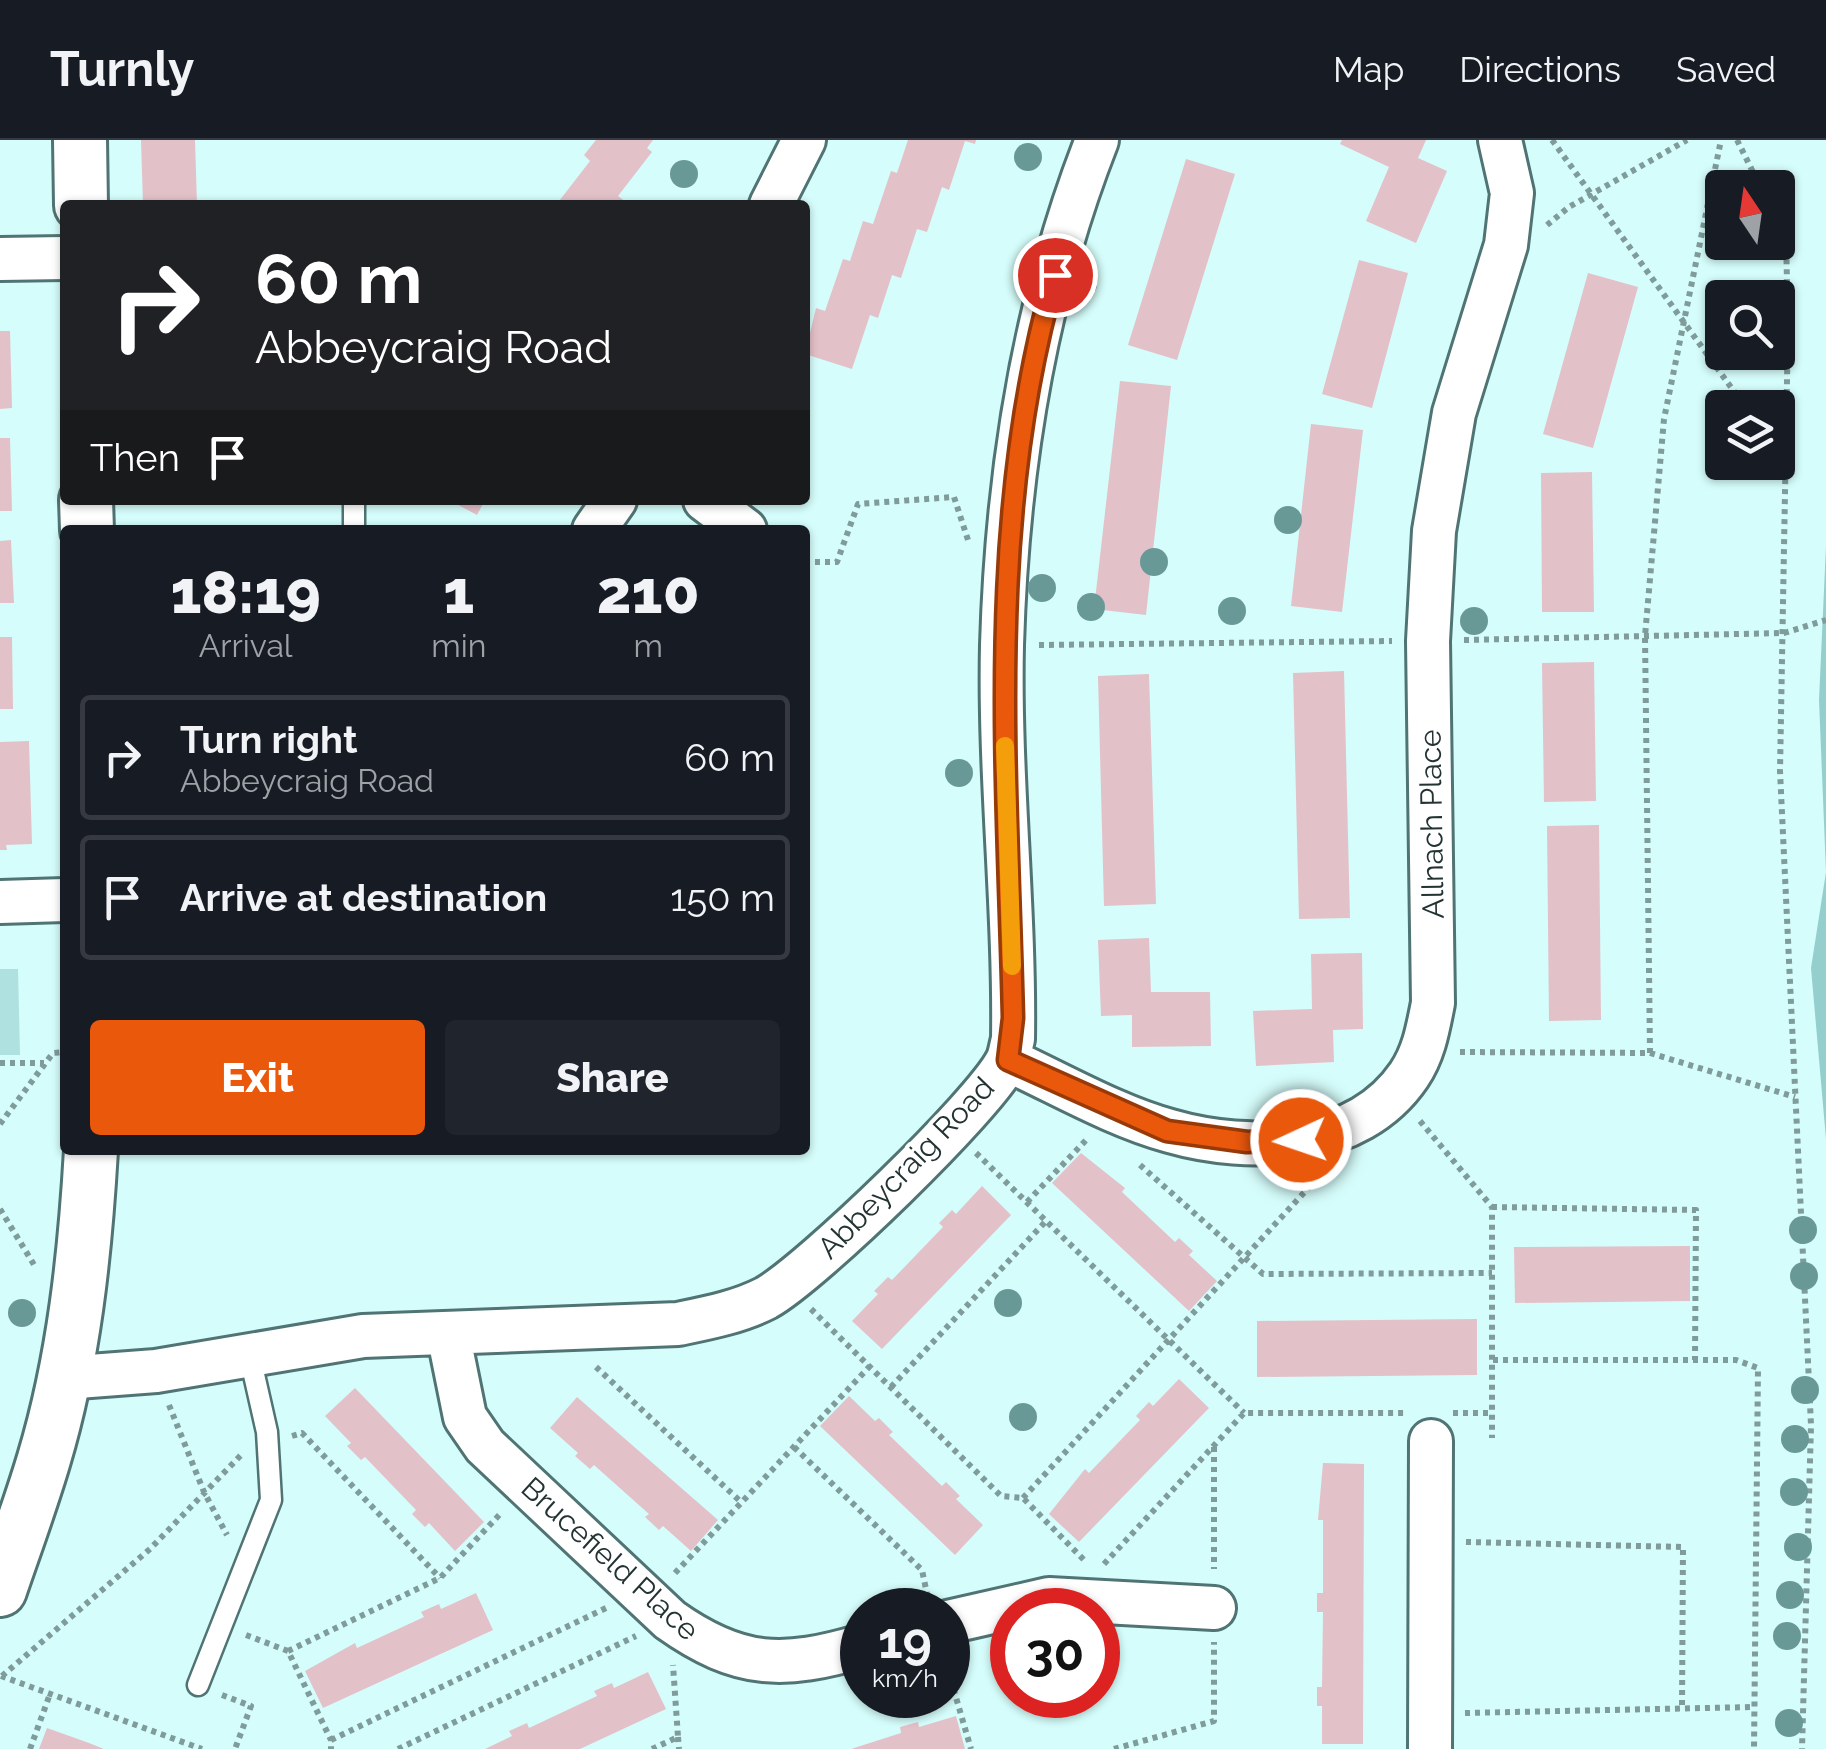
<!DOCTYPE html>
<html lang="en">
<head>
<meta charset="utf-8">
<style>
	body { margin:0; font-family:Raleway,sans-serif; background:#20242c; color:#f1f3f6; height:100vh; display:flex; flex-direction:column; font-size:38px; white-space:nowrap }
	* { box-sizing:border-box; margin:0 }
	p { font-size:32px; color:#9ea1a6 }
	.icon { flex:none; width:55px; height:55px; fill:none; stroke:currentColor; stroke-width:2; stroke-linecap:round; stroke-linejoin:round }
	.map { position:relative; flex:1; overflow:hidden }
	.side { position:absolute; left:60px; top:385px; width:750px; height:630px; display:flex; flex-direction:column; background:#171b24; border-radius:10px; box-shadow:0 2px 8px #0004 }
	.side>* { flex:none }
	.guide { position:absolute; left:60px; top:60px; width:750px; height:305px; border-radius:10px; box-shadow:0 2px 8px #0004; background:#202124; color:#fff; overflow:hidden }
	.needle { width:65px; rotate:347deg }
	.buttons { position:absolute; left:1705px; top:30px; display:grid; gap:20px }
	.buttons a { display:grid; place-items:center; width:90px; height:90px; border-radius:10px; background:#171b24; box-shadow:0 2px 8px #0004; font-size:50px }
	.speed { position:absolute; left:840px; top:1448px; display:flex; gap:20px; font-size:50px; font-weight:700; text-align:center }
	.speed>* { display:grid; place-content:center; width:130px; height:130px; border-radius:50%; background:#171b24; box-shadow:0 2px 8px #0004; line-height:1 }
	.speed small { font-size:25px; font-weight:400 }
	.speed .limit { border:15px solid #d22; background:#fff; color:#111 }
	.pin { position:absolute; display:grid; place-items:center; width:85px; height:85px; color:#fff; margin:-42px; border:5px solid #fff; border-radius:50%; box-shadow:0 2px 10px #0007 }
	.me { position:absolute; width:110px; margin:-55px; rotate:267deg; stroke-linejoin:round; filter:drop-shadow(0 0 8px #0008) }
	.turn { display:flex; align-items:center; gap:35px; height:210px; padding:0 30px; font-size:45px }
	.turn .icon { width:130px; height:130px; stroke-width:2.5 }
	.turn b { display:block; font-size:70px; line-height:85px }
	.then { display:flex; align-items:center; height:95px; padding:0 30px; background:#0003; gap:20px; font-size:38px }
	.eta { display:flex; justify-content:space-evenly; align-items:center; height:170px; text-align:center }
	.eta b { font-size:60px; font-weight:800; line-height:70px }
	.primary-button { display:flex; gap:20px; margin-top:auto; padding:20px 30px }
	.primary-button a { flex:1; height:115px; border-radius:10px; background:#ea580c; color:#fff; font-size:40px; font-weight:800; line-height:115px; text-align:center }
	.primary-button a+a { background:#20242c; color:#f1f3f6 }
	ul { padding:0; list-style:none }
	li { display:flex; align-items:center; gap:30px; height:125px; margin:0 20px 15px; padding:0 10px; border:5px solid #363941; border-radius:10px }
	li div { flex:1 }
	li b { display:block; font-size:38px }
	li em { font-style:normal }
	header { display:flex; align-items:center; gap:60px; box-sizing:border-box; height:140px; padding:0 50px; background:#171b24; border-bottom:2px solid #363941 }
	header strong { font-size:48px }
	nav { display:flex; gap:55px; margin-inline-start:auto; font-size:35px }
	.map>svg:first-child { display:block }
	.green { fill:#afe1e0 }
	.forest { fill:#94cfcd }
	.building { fill:#e3c1c9 }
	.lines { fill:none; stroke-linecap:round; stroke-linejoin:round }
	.service-casing { stroke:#507473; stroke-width:25 }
	.minor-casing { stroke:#507473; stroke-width:48 }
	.tertiary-casing { stroke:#507473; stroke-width:58 }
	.path { stroke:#7f9b9a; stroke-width:6; stroke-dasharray:5 5; stroke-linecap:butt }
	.service { stroke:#fff; stroke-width:20 }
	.minor { stroke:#fff; stroke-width:42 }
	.tertiary { stroke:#fff; stroke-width:52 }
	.tree { fill:#699997 }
	.route-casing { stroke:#983908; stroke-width:25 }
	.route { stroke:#ea580c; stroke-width:18 }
	.slow { stroke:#f59e0b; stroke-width:18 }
	.labels { text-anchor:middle; stroke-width:8; stroke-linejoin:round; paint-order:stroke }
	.street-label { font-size:30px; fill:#233332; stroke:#fff }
</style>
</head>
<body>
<header>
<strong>Turnly</strong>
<nav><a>Map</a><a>Directions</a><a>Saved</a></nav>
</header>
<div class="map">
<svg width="1826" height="1609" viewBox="0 0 1826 1609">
	<rect width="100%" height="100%" fill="#d5fdfb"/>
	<path class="green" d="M0,829H18L20,915H0Z"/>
	<path class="forest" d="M1826,406V999L1811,828L1826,732L1819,560Z"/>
	<path class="building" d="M141,0H195L197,65H143Z
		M596,0H653L647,8L652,12L618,56L626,62L556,65L590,21L584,15Z
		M908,0H976L975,4L965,1L949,50L942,47L927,92L917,89L901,138L892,135L878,178L870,175L852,229L805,214L816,168L825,171L843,119L850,121L863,81L873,84L891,31L897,33Z
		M1342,0H1426L1418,18L1447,31L1416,103L1366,81L1389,27L1340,4Z
		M1186,19L1235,34L1177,220L1128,205Z
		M1359,120L1408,133L1372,268L1322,254Z
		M1588,133L1638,147L1593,308L1543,294Z
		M0,191H10L12,268L0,269Z
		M1120,241L1171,246L1146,475L1094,469Z
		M1311,284L1363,290L1342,472L1291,466Z
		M0,298H10L12,371H0Z
		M1592,332L1594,472H1542L1541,333Z
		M449,360H485L477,375Z
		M11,400L14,463H0V401Z
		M0,497H12L13,569H0Z
		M1594,522L1596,661L1544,662L1542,523Z
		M1344,531L1350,778L1299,779L1293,533Z
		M1149,534L1156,764L1104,766L1098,536Z
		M29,601L32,704L6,705L7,710H0V602Z
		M1599,685L1601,880L1549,881L1547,686Z
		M1149,798L1151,852H1210L1211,906L1132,907V875L1101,876L1098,800Z
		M1362,813L1363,889L1333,890L1334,922L1256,926L1253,871L1312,869L1311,814Z
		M1081,1013L1125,1048L1122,1052L1175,1102L1179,1098L1193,1111L1189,1115L1217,1141L1189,1171L1052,1043Z
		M982,1046L1011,1075L882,1209L852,1181L878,1154L874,1151L888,1137L892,1140L943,1087L939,1083L952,1070L956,1074Z
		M1690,1106V1161L1515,1163L1514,1107Z
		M1477,1179V1235L1257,1237V1181Z
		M1179,1239L1209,1268L1079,1402L1049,1374L1085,1329L1089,1333L1140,1280L1136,1276L1149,1262L1153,1266Z
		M355,1248L484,1382L455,1411L429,1383L425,1387L412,1374L416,1370L365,1317L361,1320L347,1306L351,1303L325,1276Z
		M849,1256L875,1281L879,1278L893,1292L889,1295L942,1346L946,1342L960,1356L956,1359L983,1385L955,1415L820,1286Z
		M577,1257L718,1380L691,1411L663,1386L659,1390L645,1377L649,1374L594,1325L590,1329L575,1316L578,1313L550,1288Z
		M1323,1323L1364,1324L1363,1604H1322V1566H1317V1547H1322L1323,1472H1317V1453H1323V1380H1318Z
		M476,1453L493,1490L323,1568L305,1531L355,1503L357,1508L424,1477L421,1472L439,1464L441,1469Z
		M648,1532L666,1569L580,1609H485L512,1596L509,1591L527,1583L529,1588L597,1556L594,1551L612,1543L614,1548Z
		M956,1576L965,1609H851L901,1593L900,1587L918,1582L919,1587Z
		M47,1588L89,1603L104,1609H39Z"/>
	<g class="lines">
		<defs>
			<path id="service" d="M354,390V360
				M198,1545L271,1360L267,1292L250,1217"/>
			<path id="minor" d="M771,65L804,0
				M0,119L65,118
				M705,360L745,390
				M594,390L615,360
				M0,762L65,760
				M1008,920C1060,944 1115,976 1170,991C1250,1014 1358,1010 1409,935C1424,913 1428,888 1433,863L1428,501L1434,391L1454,273L1506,105L1512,53L1500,0
				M448,1193L465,1277L485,1306L670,1480C739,1529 784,1529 862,1506
				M64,1238L156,1231L363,1196L678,1184C707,1178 739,1172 766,1158C811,1133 984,966 1007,921C1010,915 1011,906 1013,899C1015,768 999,636 1002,505C1007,334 1034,160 1097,0
				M948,1482L1049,1459L1214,1468
				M1430,1609L1431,1301"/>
			<path id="tertiary" d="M80,0L81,65
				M86,360L87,390
				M0,1450C15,1406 31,1363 44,1319C74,1219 85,1114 91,1010"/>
		</defs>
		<use href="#service" class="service-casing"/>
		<use href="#minor" class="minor-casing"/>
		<use href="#tertiary" class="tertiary-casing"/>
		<path class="path" d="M1552,0L1746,268
			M1737,0L1761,48
			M1778,81L1786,98L1788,185L1780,631L1811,1285L1802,1609
			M1547,85L1569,67L1687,0
			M805,422H837L858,364L954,357L968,400
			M1464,500L1784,493L1826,480
			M1039,505L1392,501
			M1460,912L1650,913L1795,957
			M1650,913L1645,496L1664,279L1721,0
			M0,923H44
			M1420,981L1492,1067V1298
			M0,984L53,913L65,912
			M976,1013L1244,1273
			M1140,1025L1263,1134L1492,1133
			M1027,1062L1088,998
			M1492,1067L1696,1070L1695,1220
			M0,1069L36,1128
			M811,1169L1001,1356L1023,1358L1086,1422
			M1493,1220H1736L1758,1228L1754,1609
			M596,1227L741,1362
			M891,1247L1046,1081
			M169,1265L204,1352L227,1395
			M1453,1273H1492
			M292,1296L302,1293L440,1438
			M794,1307L922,1430L927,1454
			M1214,1307V1429
			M1023,1358L1323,1032
			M1466,1402L1683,1407L1682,1568
			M1104,1424L1244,1273H1406
			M675,1433L870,1226
			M246,1495L288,1511L331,1600V1609
			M288,1511L440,1438L502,1372
			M948,1530L971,1609
			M1,1536L202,1609
			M2,1536L150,1409L243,1313
			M222,1555L251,1566L235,1609
			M1465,1573L1753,1567
			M678,1597L679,1609
			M331,1600L606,1468
			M30,1609L50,1554
			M398,1609L636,1496
			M652,1609L678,1597L673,1525
			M1114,1609L1214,1581V1502"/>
		<use href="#service" class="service"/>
		<use href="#minor" class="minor"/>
		<use href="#tertiary" class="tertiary"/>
	</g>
	<g class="tree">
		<circle cx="1028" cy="17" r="14"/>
		<circle cx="684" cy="34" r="14"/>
		<circle cx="1083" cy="144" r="14"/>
		<circle cx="1288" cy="380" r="14"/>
		<circle cx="1154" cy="422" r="14"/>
		<circle cx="1042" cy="448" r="14"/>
		<circle cx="1091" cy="467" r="14"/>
		<circle cx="1232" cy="471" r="14"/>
		<circle cx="1474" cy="481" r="14"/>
		<circle cx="959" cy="633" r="14"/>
		<circle cx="1803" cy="1090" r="14"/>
		<circle cx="1804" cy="1136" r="14"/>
		<circle cx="1008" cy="1163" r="14"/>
		<circle cx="22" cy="1173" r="14"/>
		<circle cx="1805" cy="1250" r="14"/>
		<circle cx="1023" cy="1277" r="14"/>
		<circle cx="1795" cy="1299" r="14"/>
		<circle cx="1794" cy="1352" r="14"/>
		<circle cx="1798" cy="1407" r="14"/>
		<circle cx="1790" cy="1455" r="14"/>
		<circle cx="1787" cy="1496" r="14"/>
		<circle cx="1789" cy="1583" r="14"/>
	</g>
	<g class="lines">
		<defs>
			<path id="route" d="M1055,135C985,377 1007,629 1013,878L1008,920L1167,991L1247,1002L1301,1000"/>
		</defs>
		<use href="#route" class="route-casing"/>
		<use href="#route" class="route"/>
		<path class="slow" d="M1005,606L1012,826"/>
	</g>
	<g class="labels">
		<g class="street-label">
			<text transform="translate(1432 684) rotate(-91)" y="10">Allnach Place</text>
			<text transform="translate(906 1028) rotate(-46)" y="10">Abbeycraig Road</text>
			<text transform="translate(610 1419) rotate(42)" y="10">Brucefield Place</text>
		</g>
	</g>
</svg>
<div class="buttons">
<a><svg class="needle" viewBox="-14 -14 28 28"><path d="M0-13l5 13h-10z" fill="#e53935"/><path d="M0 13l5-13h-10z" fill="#9ea1a6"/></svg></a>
<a><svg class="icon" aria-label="search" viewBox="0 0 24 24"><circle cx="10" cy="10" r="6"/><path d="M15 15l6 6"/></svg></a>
<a><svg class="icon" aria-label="layers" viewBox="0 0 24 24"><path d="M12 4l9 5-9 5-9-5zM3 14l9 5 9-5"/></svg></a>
</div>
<div class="speed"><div>19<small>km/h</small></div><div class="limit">30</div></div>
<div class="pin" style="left:1055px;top:135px;background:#d93025"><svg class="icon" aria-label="arrive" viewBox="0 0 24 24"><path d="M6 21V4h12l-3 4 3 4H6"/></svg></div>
<svg class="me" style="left:1301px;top:1000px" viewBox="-20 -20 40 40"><circle r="17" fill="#ea580c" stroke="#fff" stroke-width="3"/><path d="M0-11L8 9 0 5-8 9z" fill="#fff"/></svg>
<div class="guide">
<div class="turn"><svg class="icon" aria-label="right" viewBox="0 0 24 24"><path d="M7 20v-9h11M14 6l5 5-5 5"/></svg><div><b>60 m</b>Abbeycraig Road</div></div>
<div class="then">Then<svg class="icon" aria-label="arrive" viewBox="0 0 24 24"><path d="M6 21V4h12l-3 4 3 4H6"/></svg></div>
</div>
<section class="side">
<div class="eta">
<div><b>18:19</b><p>Arrival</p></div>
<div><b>1</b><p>min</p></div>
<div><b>210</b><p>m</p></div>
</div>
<ul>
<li><svg class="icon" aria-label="right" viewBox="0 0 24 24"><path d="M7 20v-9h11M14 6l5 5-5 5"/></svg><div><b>Turn right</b><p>Abbeycraig Road</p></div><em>60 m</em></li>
<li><svg class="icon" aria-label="arrive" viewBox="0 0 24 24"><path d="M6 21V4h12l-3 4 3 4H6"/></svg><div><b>Arrive at destination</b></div><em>150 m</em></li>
</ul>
<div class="primary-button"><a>Exit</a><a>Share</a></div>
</section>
</div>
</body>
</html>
